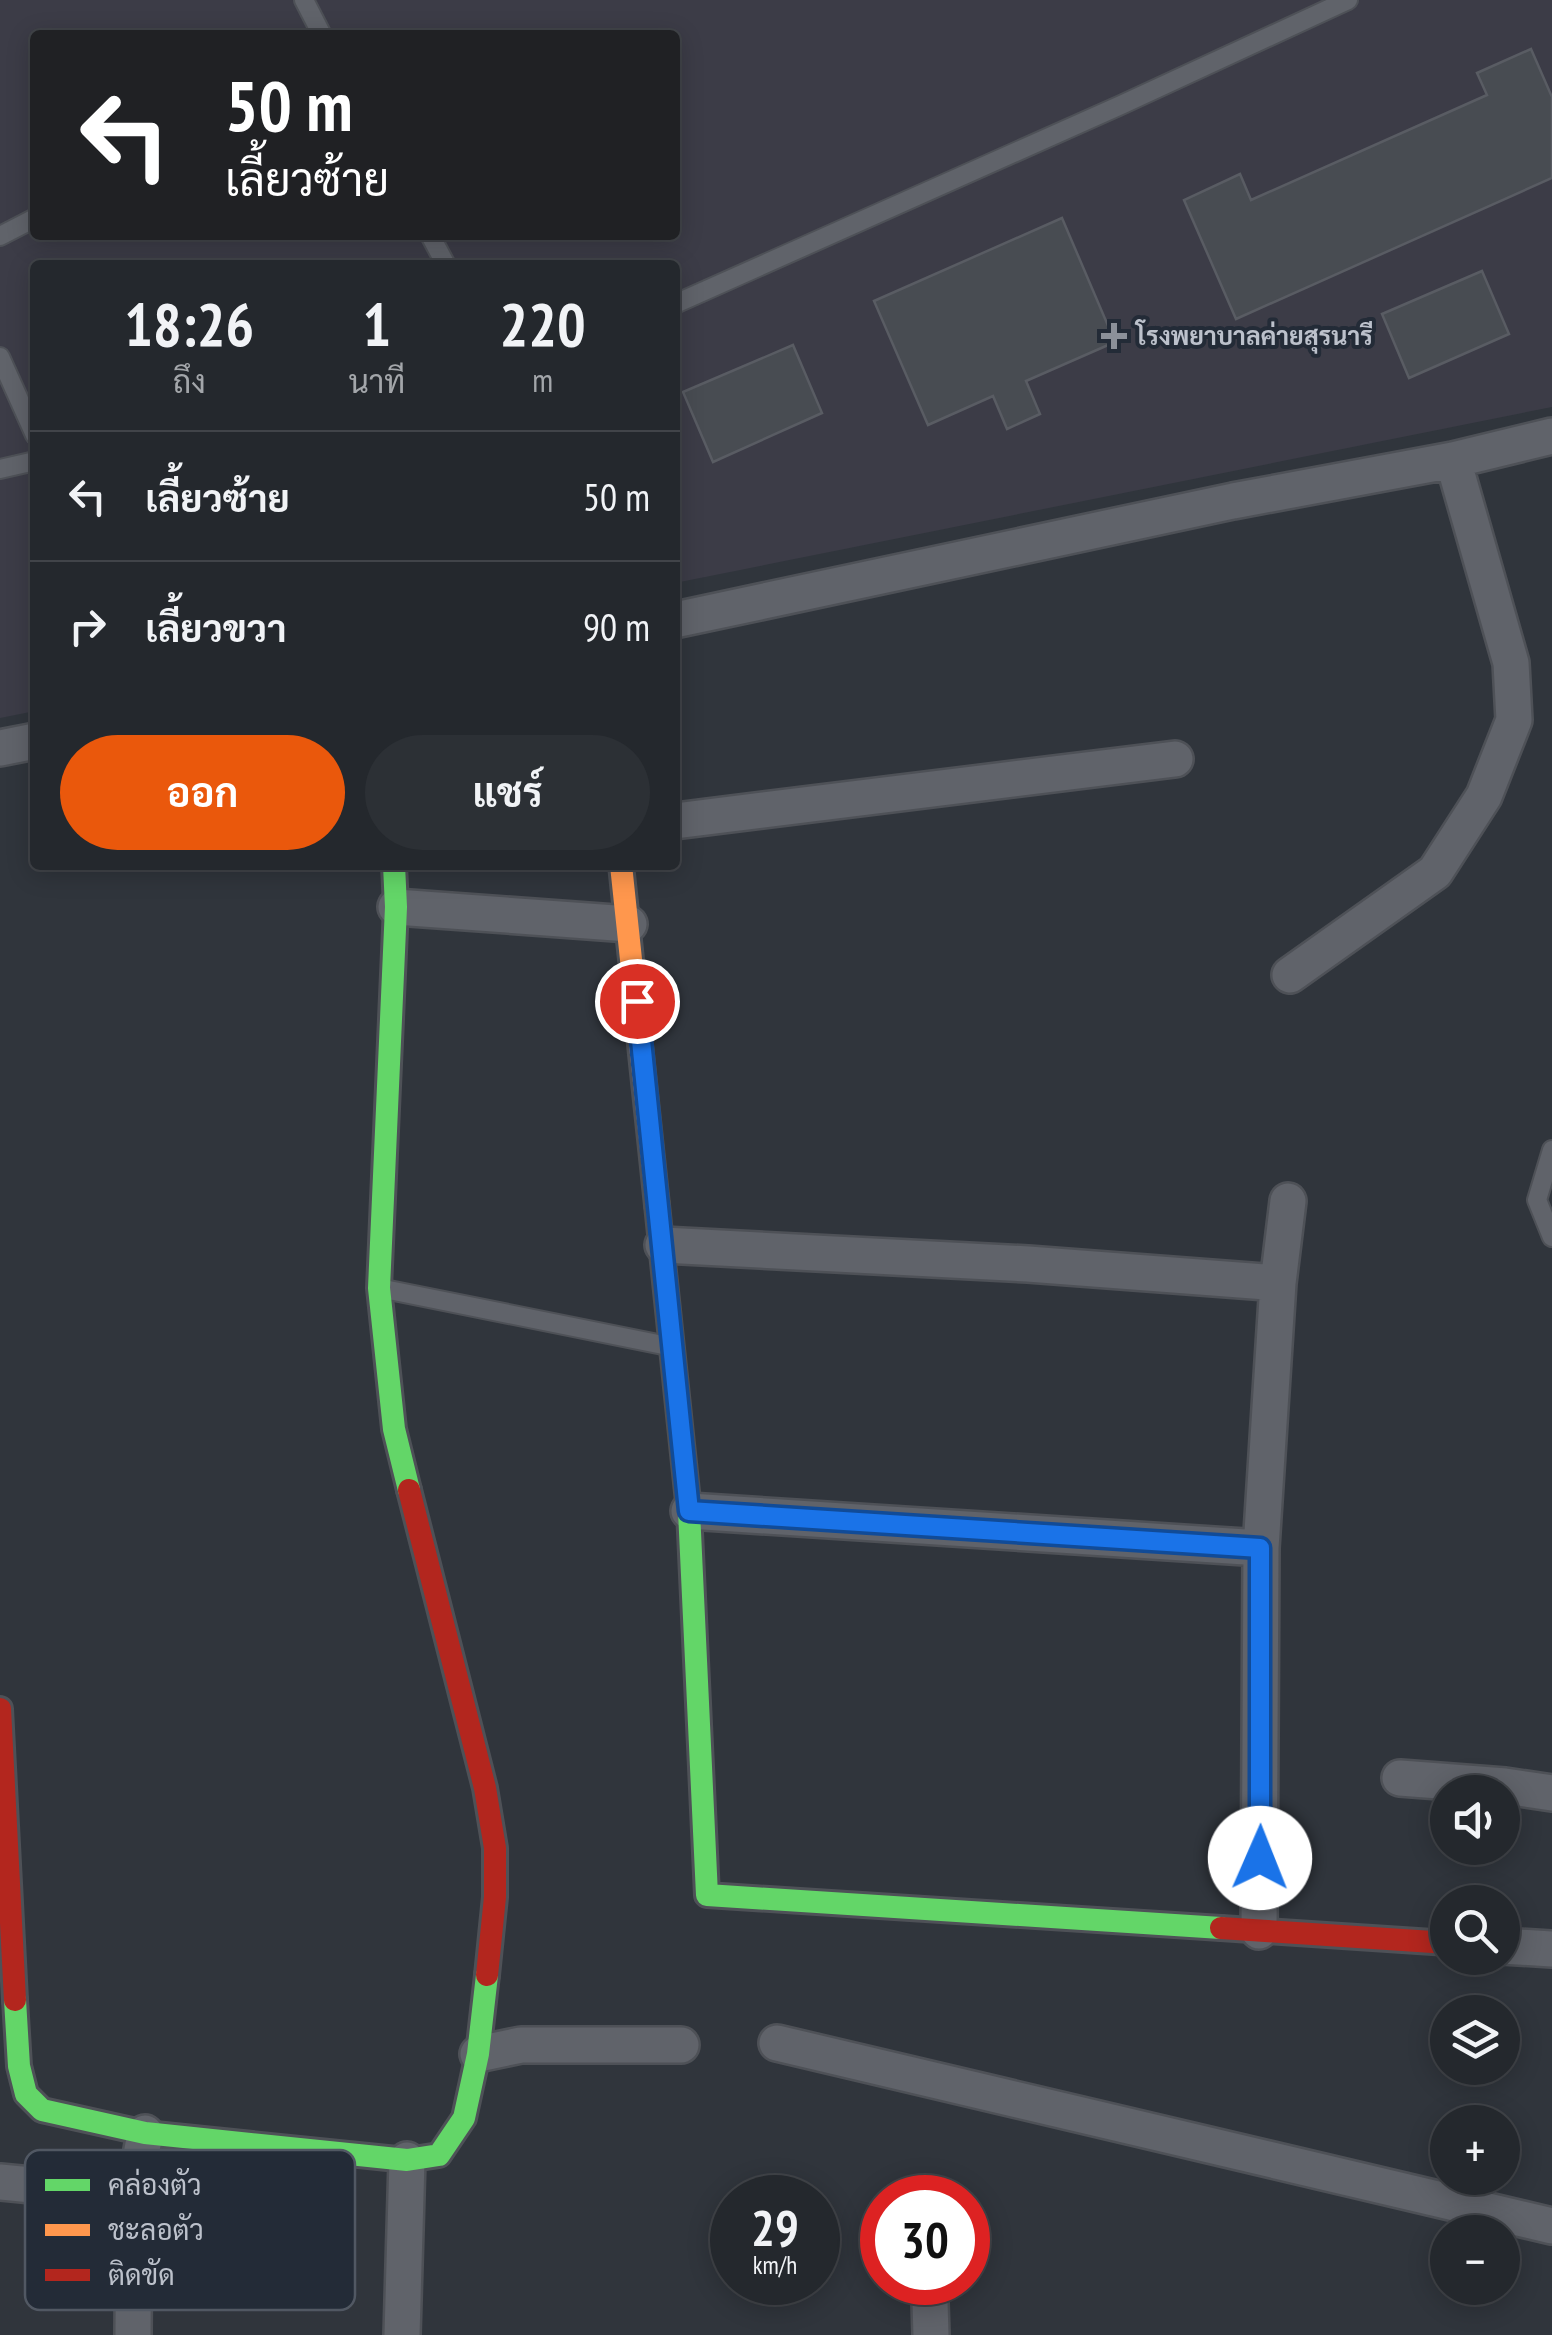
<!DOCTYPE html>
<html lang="th">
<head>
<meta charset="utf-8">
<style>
	body { margin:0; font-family:"PT Sans Narrow",Sarabun,sans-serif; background:#2c3035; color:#f1f3f6; height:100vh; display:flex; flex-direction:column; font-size:38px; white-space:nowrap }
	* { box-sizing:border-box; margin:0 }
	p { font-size:32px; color:#a3a6aa }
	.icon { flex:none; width:55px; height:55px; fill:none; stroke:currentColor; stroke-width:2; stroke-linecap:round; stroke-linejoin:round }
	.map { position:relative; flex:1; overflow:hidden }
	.drawer { position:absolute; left:30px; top:260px; width:650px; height:610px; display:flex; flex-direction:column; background:#24282d; border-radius:10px; box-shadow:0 5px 25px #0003,0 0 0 2px #414449 }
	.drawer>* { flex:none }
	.banner { position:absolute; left:30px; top:30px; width:650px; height:210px; border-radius:10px; box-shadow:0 5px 25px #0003,0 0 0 2px #414449; background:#202124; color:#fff; overflow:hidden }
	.tools { position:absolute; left:1430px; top:1775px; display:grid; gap:20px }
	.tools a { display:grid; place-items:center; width:90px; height:90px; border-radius:50%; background:#24282d; box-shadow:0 5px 25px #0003,0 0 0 2px #414449; font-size:50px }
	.speed { position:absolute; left:710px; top:2175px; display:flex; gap:20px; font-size:50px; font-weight:700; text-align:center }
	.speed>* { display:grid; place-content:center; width:130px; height:130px; border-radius:50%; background:#24282d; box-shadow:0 5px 25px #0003,0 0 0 2px #414449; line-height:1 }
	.speed small { font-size:25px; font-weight:400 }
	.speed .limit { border:15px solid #d22; background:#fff; color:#111 }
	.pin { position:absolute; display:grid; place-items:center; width:85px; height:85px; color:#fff; margin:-42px; border:5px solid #fff; border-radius:50%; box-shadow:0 2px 10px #0007 }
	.me { position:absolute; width:110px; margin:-55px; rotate:1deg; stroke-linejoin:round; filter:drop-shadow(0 0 8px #0008) }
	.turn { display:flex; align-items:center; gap:35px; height:210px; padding:0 30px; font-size:45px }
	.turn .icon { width:130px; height:130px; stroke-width:2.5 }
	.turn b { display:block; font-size:70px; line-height:85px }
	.eta { display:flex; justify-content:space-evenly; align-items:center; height:170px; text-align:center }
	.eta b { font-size:60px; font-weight:700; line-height:70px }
	.button { display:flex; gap:20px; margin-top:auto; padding:20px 30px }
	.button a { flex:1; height:115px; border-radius:60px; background:#ea580c; color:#fff; font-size:40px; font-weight:700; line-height:115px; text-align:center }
	.button a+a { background:#2c3035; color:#f1f3f6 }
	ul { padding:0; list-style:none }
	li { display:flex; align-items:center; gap:30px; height:130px; padding:0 30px; border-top:2px solid #414449 }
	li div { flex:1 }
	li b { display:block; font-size:38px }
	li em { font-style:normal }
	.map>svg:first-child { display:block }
	.medical { fill:#3c3c47; fill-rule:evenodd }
	.building { fill:#484c52; stroke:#595c63; stroke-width:2.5 }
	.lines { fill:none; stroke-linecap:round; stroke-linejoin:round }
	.lane-casing { stroke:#4e5157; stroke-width:22 }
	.street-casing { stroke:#4e5157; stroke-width:40 }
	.fast-casing { stroke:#4e5157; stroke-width:28 }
	.slow-casing { stroke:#4e5157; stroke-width:28 }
	.jam-casing { stroke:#4e5157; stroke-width:28 }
	.lane { stroke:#60636a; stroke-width:18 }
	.street { stroke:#60636a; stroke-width:35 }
	.fast { stroke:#63d668; stroke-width:22 }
	.slow { stroke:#ff974d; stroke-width:22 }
	.jam { stroke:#b3261e; stroke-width:22 }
	.route-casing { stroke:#114b97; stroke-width:25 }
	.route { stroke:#1a73e8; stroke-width:18 }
	.poi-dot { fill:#8b9099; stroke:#232b37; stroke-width:4 }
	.labels { text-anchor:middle; stroke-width:8; stroke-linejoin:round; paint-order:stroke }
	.poi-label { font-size:25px; font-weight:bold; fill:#bcc1cb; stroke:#232b37; text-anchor:start }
	.key { fill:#232b37; stroke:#515863; stroke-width:2.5 }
	.key-label { font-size:28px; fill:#bcc1cb }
</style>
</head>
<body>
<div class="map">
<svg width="1552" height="2335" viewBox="0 0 1552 2335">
	<rect width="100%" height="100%" fill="#30353c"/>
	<path class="medical" d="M0,0H1552V407L675,583V265H35V711L0,718ZM35,35H675V235H35Z"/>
	<path class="building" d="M1531,49L1552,97V178L1236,319L1184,200L1240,174L1251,200L1487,95L1477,73Z
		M1062,218L1115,342L1026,381L1040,414L1007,429L993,396L928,425L874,301Z
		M1482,271L1509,334L1409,378L1382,314Z
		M793,345L822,413L713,462L683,392Z"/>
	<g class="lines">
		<defs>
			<path id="lane" d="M304,0L322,35
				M430,235L446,265
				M0,236L35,218
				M675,304L1121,105L1348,0
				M0,357L35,435
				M0,469L35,461
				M1552,1150L1537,1200L1552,1237
				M384,1289L668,1346"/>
			<path id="street" d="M675,620L1233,501L1453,460L1552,436
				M0,748L35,741
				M675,821L1175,759
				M396,907L629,924
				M1290,975L1435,872L1484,796L1514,720L1511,663L1453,460
				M663,1245L1028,1264L1278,1283
				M689,1511L1261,1548
				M1400,1778L1505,1786L1552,1793
				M1259,1931L1261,1548L1278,1283L1288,1201
				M1502,1946L1552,1949
				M777,2043L1552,2226
				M478,2054L521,2045H681
				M0,2182L134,2195
				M930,2302L931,2335
				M133,2335L134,2195L145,2133
				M402,2335L407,2160"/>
			<path id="fast" d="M394,865L396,907L379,1288L394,1429L409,1490
				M657,1205L689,1511L707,1895L1221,1928
				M15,2000L19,2066L26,2094L42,2110L145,2133L407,2160L439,2155L464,2118L478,2054L487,1975"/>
			<path id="slow" d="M621,865L657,1205"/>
			<path id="jam" d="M409,1490L485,1788L495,1848V1897L487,1975
				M0,1709L15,2000
				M1221,1928L1448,1943"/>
		</defs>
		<use href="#lane" class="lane-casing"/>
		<use href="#street" class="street-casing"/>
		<use href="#fast" class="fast-casing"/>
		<use href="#slow" class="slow-casing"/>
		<use href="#jam" class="jam-casing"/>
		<use href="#lane" class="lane"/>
		<use href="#street" class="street"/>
		<use href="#fast" class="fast"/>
		<use href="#slow" class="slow"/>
		<use href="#jam" class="jam"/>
	</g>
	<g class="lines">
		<defs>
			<path id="route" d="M637,1001L689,1511L1260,1548V1858"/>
		</defs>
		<use href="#route" class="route-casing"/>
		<use href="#route" class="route"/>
	</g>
	<path class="poi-dot" d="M1109 321h10v10h10v10h-10v10h-10v-10h-10v-10h10z"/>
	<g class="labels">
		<g class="poi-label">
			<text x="1136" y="345">โรงพยาบาลค่ายสุรนารี</text>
		</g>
	</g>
	<rect x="25" y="2150" width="330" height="160" rx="15" class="key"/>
	<rect x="45" y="2179" width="45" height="12" fill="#63d668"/>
	<rect x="45" y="2224" width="45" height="12" fill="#ff974d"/>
	<rect x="45" y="2269" width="45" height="12" fill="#b3261e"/>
	<g class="key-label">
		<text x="108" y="2195">คล่องตัว</text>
		<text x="108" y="2240">ชะลอตัว</text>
		<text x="108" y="2285">ติดขัด</text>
	</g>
</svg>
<div class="tools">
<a><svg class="icon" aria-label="sound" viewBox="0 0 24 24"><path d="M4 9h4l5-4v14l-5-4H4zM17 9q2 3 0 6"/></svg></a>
<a><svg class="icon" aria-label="search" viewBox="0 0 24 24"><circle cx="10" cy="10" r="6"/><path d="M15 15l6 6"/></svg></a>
<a><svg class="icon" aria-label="layers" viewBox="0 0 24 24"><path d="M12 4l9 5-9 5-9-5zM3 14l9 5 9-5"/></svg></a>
<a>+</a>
<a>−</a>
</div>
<div class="speed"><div>29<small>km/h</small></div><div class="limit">30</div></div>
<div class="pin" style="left:637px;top:1001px;background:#d93025"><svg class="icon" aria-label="arrive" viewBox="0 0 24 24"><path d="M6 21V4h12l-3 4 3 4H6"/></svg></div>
<svg class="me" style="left:1260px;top:1858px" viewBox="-20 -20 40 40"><circle r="19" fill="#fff"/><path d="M0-13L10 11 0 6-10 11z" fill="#1a73e8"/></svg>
<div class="banner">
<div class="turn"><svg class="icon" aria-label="left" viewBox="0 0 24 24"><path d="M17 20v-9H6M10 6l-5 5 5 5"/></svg><div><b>50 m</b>เลี้ยวซ้าย</div></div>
</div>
<section class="drawer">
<div class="eta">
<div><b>18:26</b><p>ถึง</p></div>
<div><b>1</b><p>นาที</p></div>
<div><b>220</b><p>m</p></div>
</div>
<ul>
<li><svg class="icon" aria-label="left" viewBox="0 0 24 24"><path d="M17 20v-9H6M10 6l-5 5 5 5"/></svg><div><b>เลี้ยวซ้าย</b></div><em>50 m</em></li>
<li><svg class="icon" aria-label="right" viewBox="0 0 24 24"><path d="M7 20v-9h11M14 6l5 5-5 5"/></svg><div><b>เลี้ยวขวา</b></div><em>90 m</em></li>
</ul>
<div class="button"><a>ออก</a><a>แชร์</a></div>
</section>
</div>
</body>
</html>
